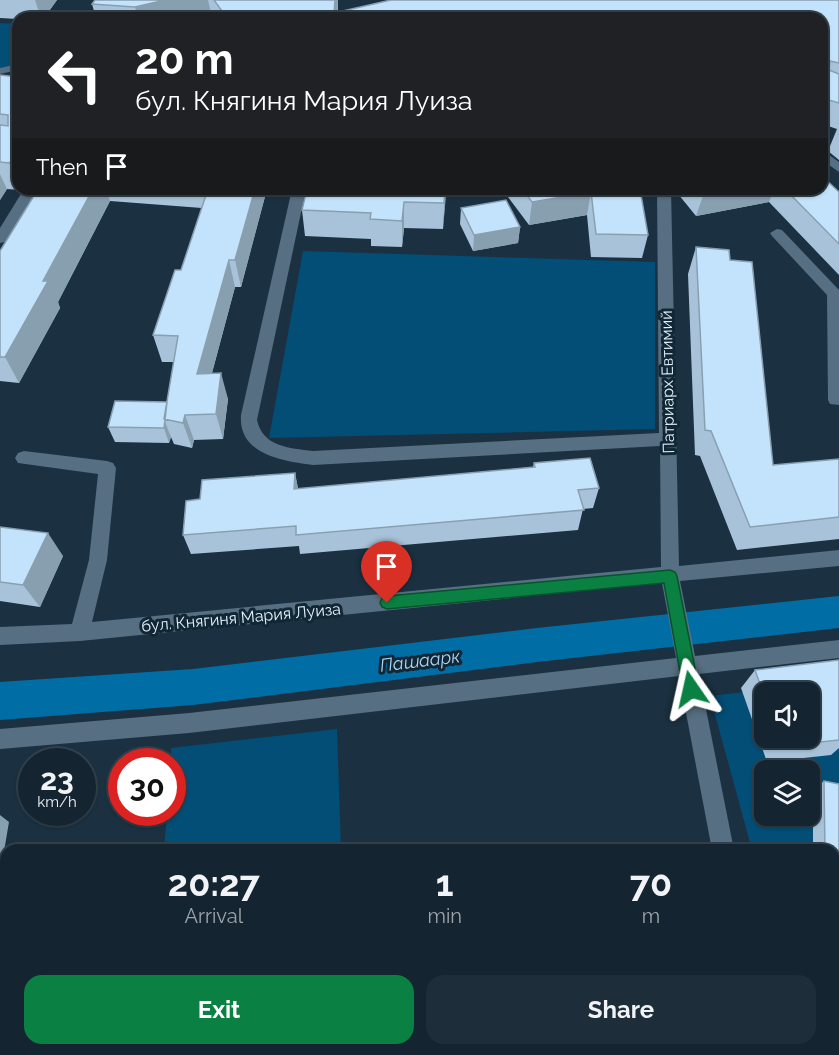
<!DOCTYPE html>
<html lang="en">
<head>
<meta charset="utf-8">
<style>
	body { margin:0; font-family:Raleway,sans-serif; background:#1d2d39; color:#f1f3f6; height:100vh; display:flex; flex-direction:column; font-size:22px; white-space:nowrap }
	* { box-sizing:border-box; margin:0 }
	p { font-size:20px; color:#9da5ab }
	.icon { flex:none; width:33px; height:33px; fill:none; stroke:currentColor; stroke-width:2; stroke-linecap:round; stroke-linejoin:round }
	.map { position:relative; flex:1; overflow:hidden }
	.drawer { position:absolute; left:0px; top:844px; width:840px; height:212px; display:flex; flex-direction:column; background:#142531; border-radius:18px 18px 0 0; box-shadow:0 2px 4px #0004,0 0 0 2px #33424d }
	.drawer>* { flex:none }
	.guide { position:absolute; left:12px; top:12px; width:816px; height:183px; border-radius:18px; box-shadow:0 2px 4px #0004,0 0 0 2px #33424d; background:#202124; color:#fff; overflow:hidden }
	.controls { position:absolute; left:754px; top:682px; display:grid; gap:12px }
	.controls a { display:grid; place-items:center; width:66px; height:66px; border-radius:12px; background:#142531; box-shadow:0 2px 4px #0004,0 0 0 2px #33424d; font-size:30px }
	.speed { position:absolute; left:18px; top:748px; display:flex; gap:12px; font-size:30px; font-weight:700; text-align:center }
	.speed>* { display:grid; place-content:center; width:78px; height:78px; border-radius:50%; background:#142531; box-shadow:0 2px 4px #0004,0 0 0 2px #33424d; line-height:1 }
	.speed small { font-size:15px; font-weight:400 }
	.speed .limit { border:9px solid #d22; background:#fff; color:#111 }
	.pin { position:absolute; display:grid; place-items:center; width:51px; height:51px; color:#fff; margin:-62px -26px; border-radius:50% 50% 50% 0; rotate:-45deg; box-shadow:0 0 6px #0007 }
	.pin .icon { rotate:45deg }
	.me { position:absolute; width:66px; margin:-33px; rotate:349deg; stroke-linejoin:round; filter:drop-shadow(0 0 4px #0008) }
	.turn { display:flex; align-items:center; gap:21px; height:126px; padding:0 24px; font-size:27px }
	.turn .icon { width:78px; height:78px; stroke-width:2.5 }
	.turn b { display:block; font-size:42px; line-height:51px }
	.then { display:flex; align-items:center; height:57px; padding:0 24px; background:#0003; gap:12px; font-size:22px }
	.eta { display:flex; justify-content:space-evenly; align-items:center; height:102px; text-align:center }
	.eta b { font-size:36px; font-weight:700; line-height:42px }
	.cta { display:flex; gap:12px; margin-top:auto; padding:12px 24px }
	.cta a { flex:1; height:69px; border-radius:18px; background:#0b8043; color:#fff; font-size:24px; font-weight:700; line-height:69px; text-align:center }
	.cta a+a { background:#1d2d39; color:#f1f3f6 }
	.map>svg:first-child { display:block }
	.green { fill:#024e77; fill-rule:evenodd }
	.lines { fill:none; stroke-linecap:round; stroke-linejoin:round }
	.canal { fill:#006ea5; fill-rule:evenodd }
	.minor { fill:#576f82; fill-rule:evenodd }
	.wall { fill:#a8c3d9; fill-rule:evenodd }
	.shaded-wall { fill:#889fb0 }
	.building { fill:#c3e3fc; stroke:#889fb0; stroke-width:1.5 }
	.route { fill:#0b8043; stroke:#07532c; stroke-width:1.5 }
	.labels { text-anchor:middle; stroke-width:6; stroke-linejoin:round; paint-order:stroke }
	.street-label { font-size:16px; fill:#e4f1fc; stroke:#112736 }
	.water-label { font-size:18px; font-style:italic; fill:#abd3f1; stroke:#112736 }
</style>
</head>
<body>
<div class="map">
<svg width="839" height="1055" viewBox="0 0 839 1055">
	<rect width="100%" height="100%" fill="#1b3141"/>
	<path class="green" d="M0,23L18,24V67L0,71Z
		M303,251L655,262V429L269,438Z
		M839,681V882L834,850H752L710,696ZM765,693H810V738H765ZM765,771H810V816H765Z
		M337,729L341,850H164L167,813H172L171,748Z
		M150,1050H346V1055H149Z"/>
	<g class="lines">
		<path class="canal" d="M839,596V628L537,662L193,705L0,720V682L193,669L537,628Z"/>
		<path class="minor" d="M18,64V70L0,74V68Z
			M822,150L839,162V172L822,160Z
			M24,189H38L5,242L0,243V228Z
			M292,189H306L257,420C263,447 289,448 313,451L659,433L657,189H671L679,566L839,550V566L680,581L695,656L839,640V658L699,674L734,850H712L679,676L189,733L0,749V729L189,713L676,658L662,583L80,641L0,645V627L72,624L89,560L98,474L18,463L15,458L18,453L24,451L107,461L113,463L116,468L107,560L92,622L661,567L660,446L313,465C284,461 238,455 241,415Z
			M777,229L782,230L839,290V405L830,404L828,400L827,295L772,236L770,233Z
			M834,909L839,911V935L834,933Z
			M462,1050H494L492,1055H460Z"/>
	</g>
	<path class="wall" d="M0,0H57L44,18H18V19L0,18Z
		M95,0H338V12L839,0V160L828,151L837,129L822,124V18H215L211,13L188,18H96L92,4Z
		M0,75L18,77V189H22L21,190L7,189L0,200Z
		M38,189H267L241,287H235L212,373L228,399L223,439L194,440L192,448L174,444L171,437L169,443L115,442L108,427L167,402L174,362H162L153,335L181,270L202,208L110,201L58,302L60,308L19,383L0,381V251Z
		M446,189L443,229L404,228L402,247L371,246V239L305,236L302,210Z
		M502,189H640L648,235L642,258L591,257L587,215L529,225Z
		M674,189H822L839,192V275L769,202L696,216Z
		M461,208L520,227L518,243L473,251L460,224Z
		M696,247L730,260L773,465L839,459V539L737,550L700,456L695,455L688,274Z
		M534,463L599,488L593,508L583,509L578,530L300,554L299,546L191,554L183,535L200,499L295,473L298,489L533,467Z
		M0,527L63,556L40,607L0,601Z
		M839,660V748L831,755L767,762L741,688L755,670ZM765,693L810,738H765Z
		M824,781L839,784V898L834,897V850H813V790Z"/>
	<path class="shaded-wall" d="M35,0H57L44,18H41Z
		M165,0H208L211,13L188,18H138L135,7Z
		M335,0H338L337,18L334,13Z
		M12,160L18,173V184L9,163Z
		M0,174L7,189L0,200Z
		M93,189H106L110,201L58,302L60,308L19,383L5,357L43,281Z
		M255,189H267L241,287L235,260Z
		M445,189H446V195L443,229Z
		M737,189H774L769,202L696,216L703,196Z
		M591,192L587,215L529,225L532,202Z
		M404,202V228L402,247V221Z
		M520,227L518,243L473,251L474,235Z
		M229,260L235,287L205,399L197,374Z
		M221,373L228,399L223,439L216,414Z
		M185,415L194,440L192,448L183,423Z
		M165,422L171,437L169,443L164,428Z
		M295,473L299,493L294,489Z
		M48,533L63,556L40,607L23,585Z
		M0,815L9,822L0,875Z"/>
	<path class="building" d="M95,0H165L135,7L92,4Z
		M214,0H335L334,13L391,0H839V63L830,61L829,70L839,74V103L822,98V18H227Z
		M0,75L18,77V160H12L9,163L0,162V125L8,126V115L0,114Z
		M822,176L839,192V244L785,189H822Z
		M38,189H93L43,281H48L5,357H0V251Z
		M208,189H255L235,260H229L197,374L221,373L216,414L185,415L183,423L164,419L178,336L153,335L175,270H181Z
		M307,189H445L444,203L404,202L402,221L370,219L371,213L302,210Z
		M522,189H640L648,235L596,234L591,192L532,202Z
		M697,189H737L703,196Z
		M506,200L520,227L474,235L461,208Z
		M696,247L729,250L730,260L752,262L773,465L839,459V517L750,527L711,431L705,430Z
		M115,401L167,402L164,428L108,427Z
		M590,458L599,488L578,490L584,510L296,535V526L183,535L186,501L200,499L202,480L295,473L294,489L535,467L534,463Z
		M0,527L48,533L23,585L0,582Z
		M839,660V740L783,746L780,738H810V693H765V698L755,670Z
		M824,781L839,784V888L834,887V850H825Z"/>
	<path class="route" d="M670,570L675,572L677,576L699,689L697,694L691,696L686,694L683,689L664,583L387,609L382,607L380,603L382,598L387,596Z"/>
	<g class="labels">
		<g class="street-label">
			<text transform="translate(667 382) rotate(-91)" y="6">Патриарх Евтимий</text>
			<text transform="translate(241 617) rotate(-5)" y="6">бул. Княгиня Мария Луиза</text>
		</g>
		<g class="water-label">
			<text transform="translate(420 661) rotate(-7)" y="6">Пашаарк</text>
		</g>
	</g>
</svg>
<div class="controls">
<a><svg class="icon" aria-label="sound" viewBox="0 0 24 24"><path d="M4 9h4l5-4v14l-5-4H4zM17 9q2 3 0 6"/></svg></a>
<a><svg class="icon" aria-label="layers" viewBox="0 0 24 24"><path d="M12 4l9 5-9 5-9-5zM3 14l9 5 9-5"/></svg></a>
</div>
<div class="speed"><div>23<small>km/h</small></div><div class="limit">30</div></div>
<div class="pin" style="left:387px;top:603px;background:#d93025"><svg class="icon" aria-label="arrive" viewBox="0 0 24 24"><path d="M6 21V4h12l-3 4 3 4H6"/></svg></div>
<svg class="me" style="left:691px;top:689px" viewBox="-20 -20 40 40"><path d="M0-17L14 15 0 8-14 15z" fill="#0b8043" stroke="#fff" stroke-width="4"/></svg>
<div class="guide">
<div class="turn"><svg class="icon" aria-label="left" viewBox="0 0 24 24"><path d="M17 20v-9H6M10 6l-5 5 5 5"/></svg><div><b>20 m</b>бул. Княгиня Мария Луиза</div></div>
<div class="then">Then<svg class="icon" aria-label="arrive" viewBox="0 0 24 24"><path d="M6 21V4h12l-3 4 3 4H6"/></svg></div>
</div>
<section class="drawer">
<div class="eta">
<div><b>20:27</b><p>Arrival</p></div>
<div><b>1</b><p>min</p></div>
<div><b>70</b><p>m</p></div>
</div>
<div class="cta"><a>Exit</a><a>Share</a></div>
</section>
</div>
</body>
</html>
